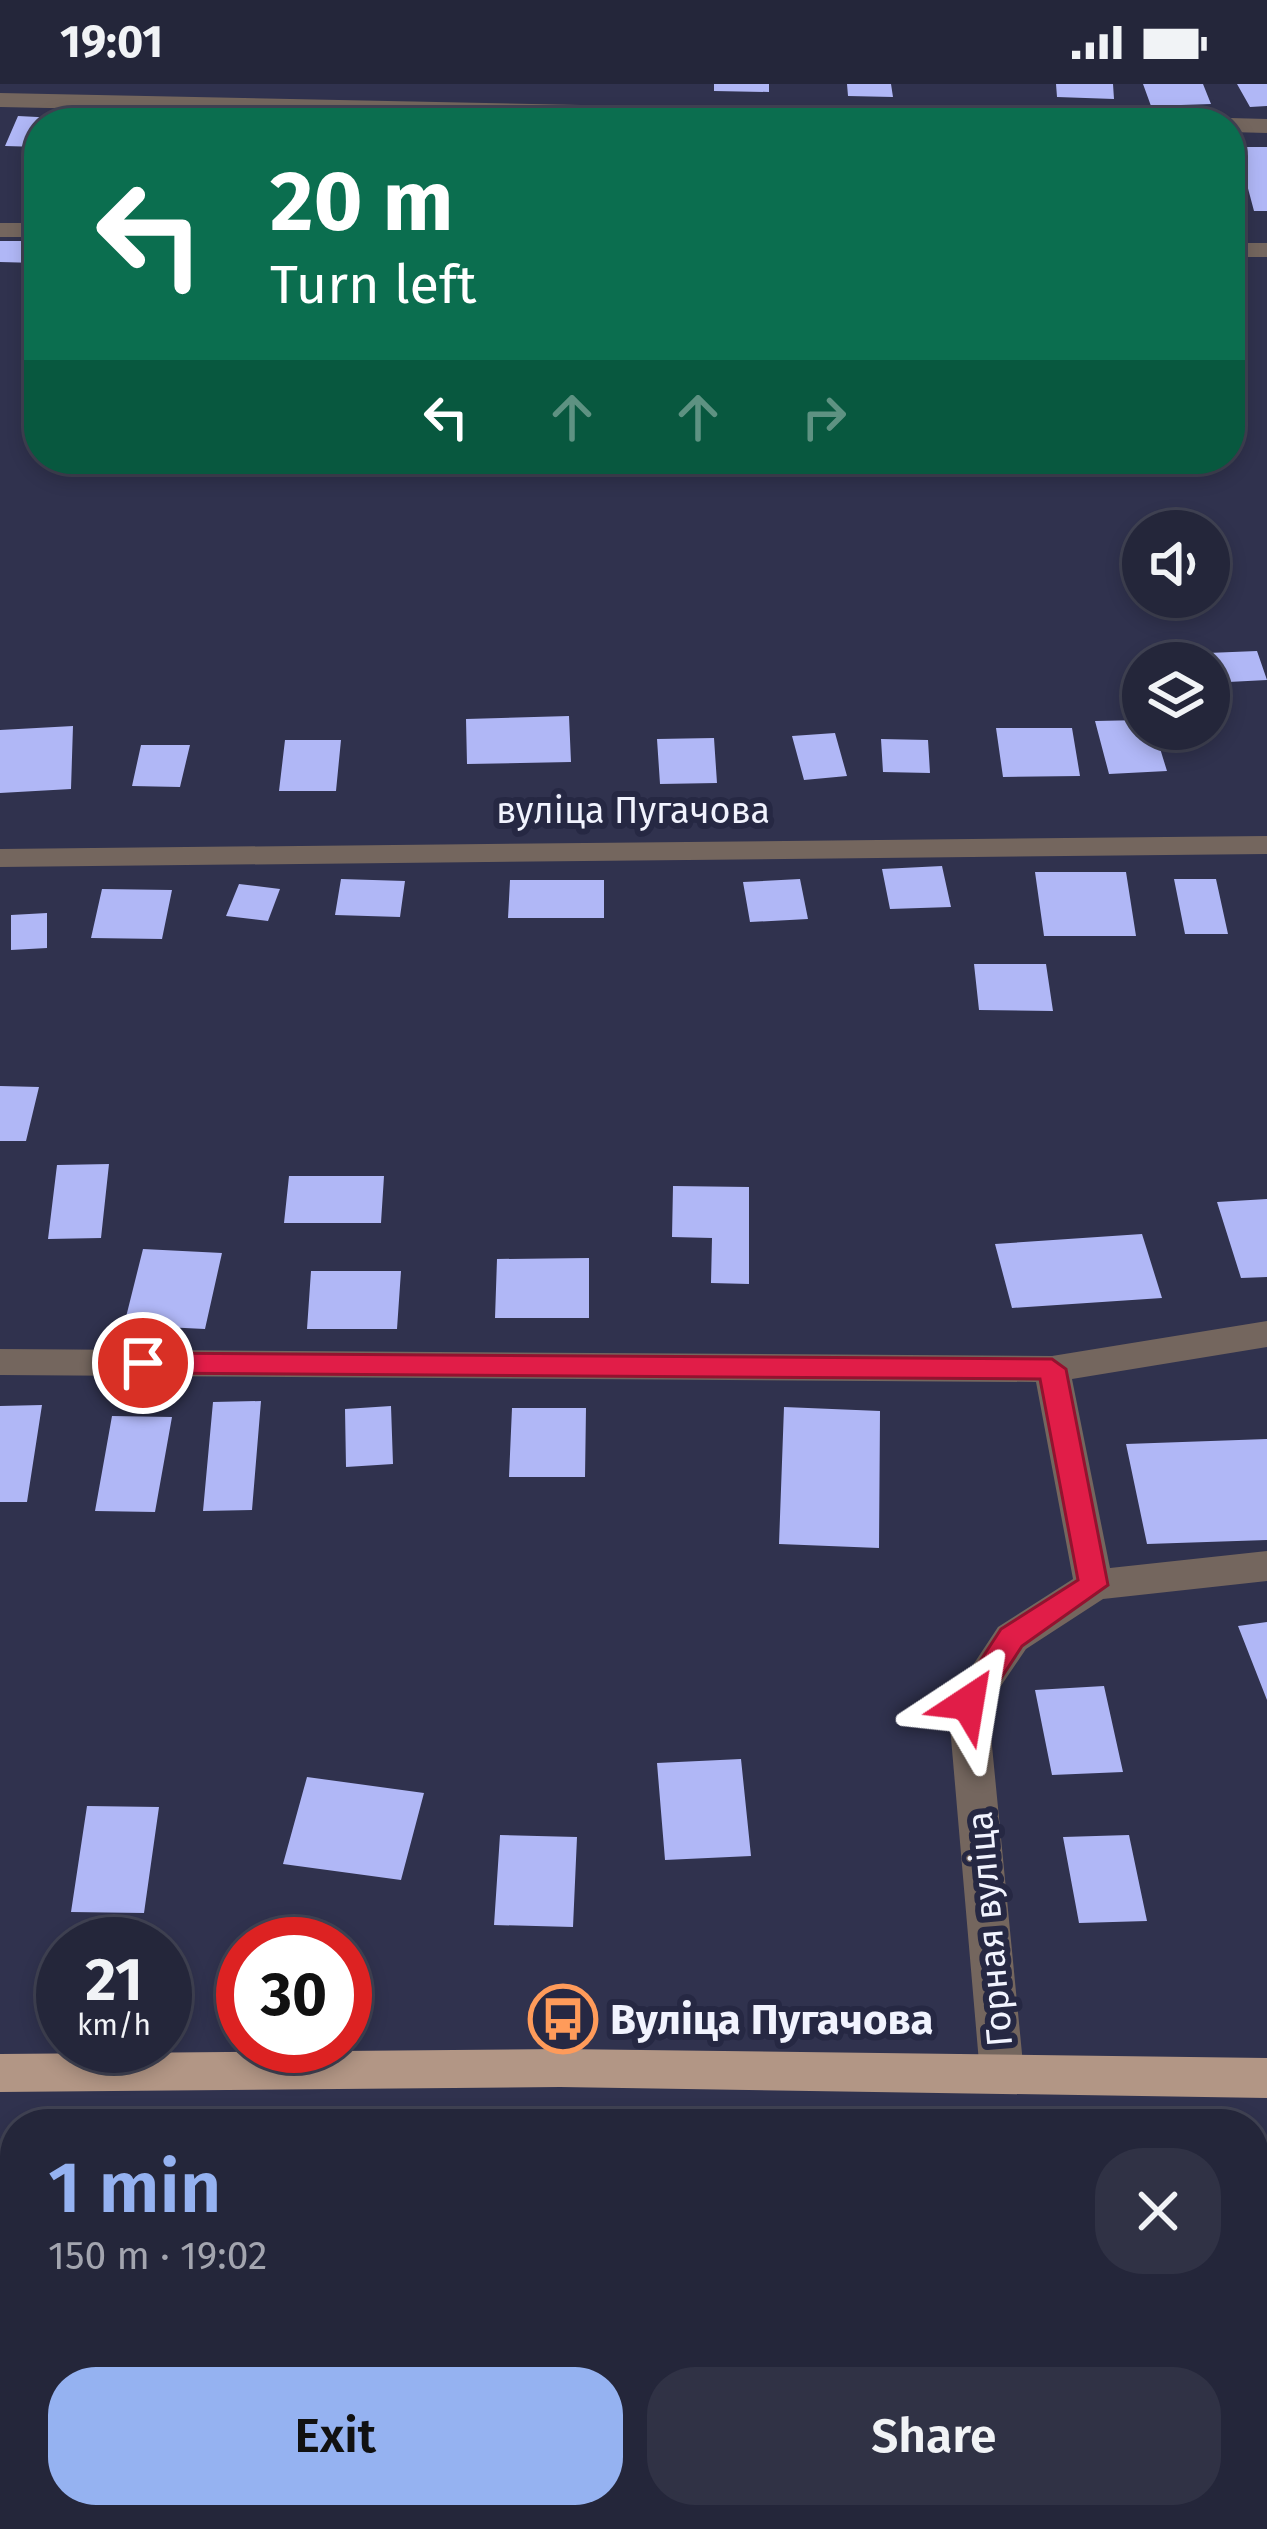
<!DOCTYPE html>
<html lang="en">
<head>
<meta charset="utf-8">
<style>
	body { margin:0; font-family:"Fira Sans",sans-serif; background:#303245; color:#f1f3f6; height:100vh; display:flex; flex-direction:column; font-size:45px; white-space:nowrap }
	* { box-sizing:border-box; margin:0 }
	p { font-size:39px; color:#a3a5af }
	.icon { flex:none; width:66px; height:66px; fill:none; stroke:currentColor; stroke-width:2; stroke-linecap:round; stroke-linejoin:round }
	.map { position:relative; flex:1; overflow:hidden }
	.drawer { position:absolute; left:0px; top:2025px; width:1269px; height:420px; display:flex; flex-direction:column; background:#24263a; border-radius:48px 48px 0 0; box-shadow:0 6px 18px #0003,0 0 0 3px #414354 }
	.drawer>* { flex:none }
	.hud { position:absolute; left:24px; top:24px; width:1221px; height:366px; border-radius:48px; box-shadow:0 6px 18px #0003,0 0 0 3px #414354; background:#0b6e4f; color:#fff; overflow:hidden }
	.controls { position:absolute; left:1122px; top:426px; display:grid; gap:24px }
	.controls a { display:grid; place-items:center; width:108px; height:108px; border-radius:50%; background:#24263a; box-shadow:0 6px 18px #0003,0 0 0 3px #414354; font-size:60px }
	.speed { position:absolute; left:36px; top:1833px; display:flex; gap:24px; font-size:60px; font-weight:700; text-align:center }
	.speed>* { display:grid; place-content:center; width:156px; height:156px; border-radius:50%; background:#24263a; box-shadow:0 6px 18px #0003,0 0 0 3px #414354; line-height:1 }
	.speed small { font-size:30px; font-weight:400 }
	.speed .limit { border:18px solid #d22; background:#fff; color:#111 }
	.pin { position:absolute; display:grid; place-items:center; width:102px; height:102px; color:#fff; margin:-51px; border:6px solid #fff; border-radius:50%; box-shadow:0 3px 12px #0007 }
	.me { position:absolute; width:132px; margin:-66px; rotate:33deg; stroke-linejoin:round; filter:drop-shadow(0 0 9px #0008) }
	.turn { display:flex; align-items:center; gap:42px; height:252px; padding:0 48px; font-size:54px }
	.turn .icon { width:156px; height:156px; stroke-width:2.5 }
	.turn b { display:block; font-size:84px; line-height:102px }
	.lanes { display:flex; align-items:center; height:114px; padding:0 48px; background:#0003; justify-content:center; gap:60px; direction:ltr }
	.lanes .off { opacity:.35 }
	.round { display:grid; place-items:center; flex:none; width:126px; height:126px; border-radius:48px; background:#303245 }
	.headline { display:flex; align-items:center; justify-content:space-between; height:204px; padding:0 48px }
	h1 { font-size:72px; font-weight:600; line-height:90px; color:#95b2f1 }
	.button { display:flex; gap:24px; margin-top:auto; padding:24px 48px }
	.button a { flex:1; height:138px; border-radius:48px; background:#95b2f1; color:#111; font-size:48px; font-weight:600; line-height:138px; text-align:center }
	.button a+a { background:#303245; color:#f1f3f6 }
	.status { display:flex; justify-content:space-between; align-items:center; height:84px; padding:0 60px; background:#24263a; direction:ltr }
	.status svg { height:33px; fill:currentColor }
	.map>svg:first-child { display:block }
	.building { fill:#b0b7f6 }
	.lines { fill:none; stroke-linecap:round; stroke-linejoin:round }
	.minor { fill:#74665e; fill-rule:evenodd }
	.major { fill:#b29685; fill-rule:evenodd }
	.route { fill:#e11d48; stroke:#92132f; stroke-width:3 }
	.labels { text-anchor:middle; stroke-width:12; stroke-linejoin:round; paint-order:stroke }
	.street-label { font-size:36px; fill:#f1f3fe; stroke:#262843 }
	.near-poi-label { font-size:42px; font-weight:bold; fill:#f1f3fe; stroke:#262843; text-anchor:start }
</style>
</head>
<body>
<div class="status"><b>19:01</b><svg viewBox="0 0 49 12"><path d="M0 12V9h3v3zM5 12V6h3v6zM10 12V3h3v9zM15 12V0h3v12zM26 1h20v11H26zM47 4h2v5h-2z"/></svg></div>
<div class="map">
<svg width="1267" height="2445" viewBox="0 0 1267 2445">
	<rect width="100%" height="100%" fill="#30324e"/>
	<path class="building" d="M714,0H769V8L714,7Z
		M847,0H891L893,13L848,12Z
		M1056,0H1113L1114,15L1057,13Z
		M1143,0H1203L1211,20L1151,22Z
		M1237,0H1267V22L1250,23Z
		M18,32L57,34L55,39H39V63L5,62Z
		M1237,63H1267V127H1254Z
		M0,157H39L37,179L0,178Z
		M1257,567L1267,596L1209,599V579H1186L1183,570Z
		M569,632L571,678L467,680L466,635Z
		M1143,636V645H1154L1167,687L1109,690L1095,637Z
		M73,642L71,705L0,709V646Z
		M996,644H1072L1080,692L1003,693Z
		M835,649L847,692L804,696L792,652Z
		M714,654L717,699L660,700L657,655Z
		M881,655L928,656L930,689L883,688Z
		M285,656H341L336,707H279Z
		M141,661H190L180,703L132,702Z
		M942,782L951,823L890,825L882,785Z
		M1035,788H1126L1136,852H1044Z
		M341,795L405,797L400,833L335,831Z
		M800,795L808,835L750,838L743,798Z
		M1174,795H1216L1228,850H1185Z
		M510,796H604V834H508Z
		M239,800L280,805L268,837L226,832Z
		M102,805L172,806L162,855L91,854Z
		M47,829V864L11,866V831Z
		M974,880H1046L1053,927L979,926Z
		M0,1002L39,1003L26,1057H0Z
		M109,1080L101,1154L48,1155L57,1081Z
		M289,1092H384L381,1139H284Z
		M673,1102L749,1103V1200L711,1199L712,1154L672,1153Z
		M1267,1115V1193L1241,1194L1217,1118Z
		M1142,1150L1162,1214L1012,1224L995,1160Z
		M143,1165L222,1169L205,1245L124,1241Z
		M589,1174V1234H495L497,1175Z
		M311,1187H401L397,1245H307Z
		M261,1317L252,1426L203,1427L213,1318Z
		M42,1321L27,1418H0V1322Z
		M391,1322L393,1380L346,1383L345,1325Z
		M784,1323L880,1327L879,1464L779,1460Z
		M512,1324H586L585,1393H509Z
		M112,1332L172,1333L155,1428L95,1427Z
		M1267,1355V1456L1147,1460L1126,1360Z
		M1267,1538V1616L1238,1542Z
		M1104,1602L1123,1688L1052,1691L1035,1606Z
		M741,1675L751,1772L665,1776L657,1679Z
		M307,1693L424,1709L401,1796L283,1780Z
		M87,1722L159,1723L144,1829L71,1828Z
		M500,1751L577,1753L573,1843L494,1841Z
		M1129,1751L1147,1837L1079,1839L1063,1753Z"/>
	<g class="lines">
		<path class="minor" d="M0,9L1117,32L1128,39H785L0,23Z
			M1230,34L1267,35V49L1230,48V39H1220Z
			M0,139H39V153H0Z
			M1230,159H1267V173H1230Z
			M1267,752V770L0,783V765Z
			M1267,1237V1263L1072,1295L1110,1484L1267,1467V1497L1103,1515L1026,1565L988,1621L1024,1990L1018,2004L1002,2009L986,2004L980,1990L948,1619L998,1543L1073,1495L1036,1298L0,1291V1265L1052,1272Z"/>
		<path class="major" d="M560,1965L1267,1974V2014L560,2003L0,2008V1970Z"/>
	</g>
	<path class="route" d="M143,1269L1052,1275L1066,1285L1108,1501L1022,1562L979,1628H958L953,1619L958,1611L1001,1545L1078,1496L1040,1295L143,1289L130,1279Z"/>
	<defs>
		<symbol id="bus-ring" viewBox="-11 -11 22 22"><circle r="9.5" fill="#262843" stroke="#ff9b5a" stroke-width="1.5"/><path d="M-5-6H5V4H4V6H2V4H-2V6H-4V4H-5ZM-3.5-4V0h7V-4ZM-3.5 1.2v1.5H-2V1.2ZM2 1.2v1.5H3.5V1.2Z" fill="#ff9b5a"/></symbol>
	</defs>
	<g fill-rule="evenodd">
		<use href="#bus-ring" x="525" y="1897" width="76" height="76"/>
	</g>
	<g class="labels">
		<g class="street-label">
			<text x="633" y="739">вуліца Пугачова</text>
			<text transform="translate(989 1845) rotate(-95)" y="13">Горная вуліца</text>
		</g>
		<g class="near-poi-label">
			<text x="610" y="1950">Вуліца Пугачова</text>
		</g>
	</g>
</svg>
<div class="controls">
<a><svg class="icon" aria-label="sound" viewBox="0 0 24 24"><path d="M4 9h4l5-4v14l-5-4H4zM17 9q2 3 0 6"/></svg></a>
<a><svg class="icon" aria-label="layers" viewBox="0 0 24 24"><path d="M12 4l9 5-9 5-9-5zM3 14l9 5 9-5"/></svg></a>
</div>
<div class="speed"><div>21<small>km/h</small></div><div class="limit">30</div></div>
<div class="pin" style="left:143px;top:1279px;background:#d93025"><svg class="icon" aria-label="arrive" viewBox="0 0 24 24"><path d="M6 21V4h12l-3 4 3 4H6"/></svg></div>
<svg class="me" style="left:968px;top:1619px" viewBox="-20 -20 40 40"><path d="M0-17L14 15 0 8-14 15z" fill="#e11d48" stroke="#fff" stroke-width="4"/></svg>
<div class="hud">
<div class="turn"><svg class="icon" aria-label="left" viewBox="0 0 24 24"><path d="M17 20v-9H6M10 6l-5 5 5 5"/></svg><div><b>20 m</b>Turn left</div></div>
<div class="lanes"><svg class="icon" aria-label="left" viewBox="0 0 24 24"><path d="M17 20v-9H6M10 6l-5 5 5 5"/></svg><svg class="icon off" aria-label="ahead" viewBox="0 0 24 24"><path d="M12 20V5M6 11l6-6 6 6"/></svg><svg class="icon off" aria-label="ahead" viewBox="0 0 24 24"><path d="M12 20V5M6 11l6-6 6 6"/></svg><svg class="icon off" aria-label="right" viewBox="0 0 24 24"><path d="M7 20v-9h11M14 6l5 5-5 5"/></svg></div>
</div>
<section class="drawer">
<div class="headline"><div><h1>1 min</h1><p>150 m · 19:02</p></div><a class="round"><svg class="icon" aria-label="close" viewBox="0 0 24 24"><path d="M6 6l12 12M18 6L6 18"/></svg></a></div>
<div class="button"><a>Exit</a><a>Share</a></div>
</section>
</div>
</body>
</html>
